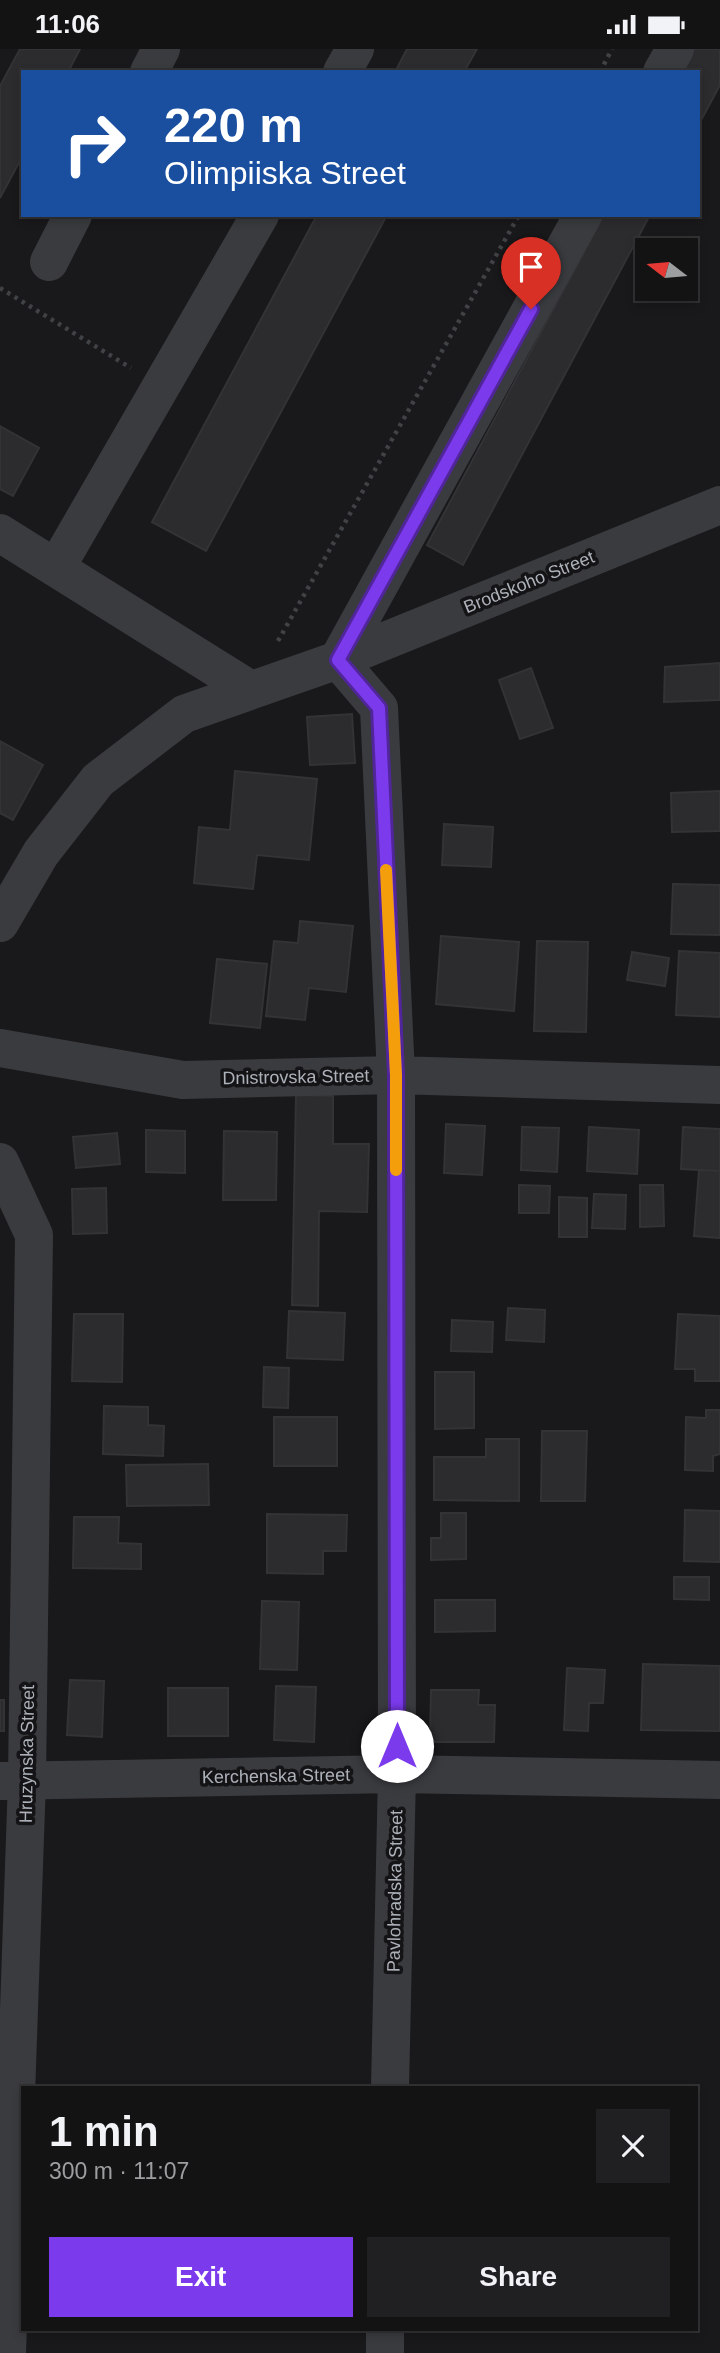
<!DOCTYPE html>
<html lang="en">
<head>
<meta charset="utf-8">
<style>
	body { margin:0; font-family:Helvetica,sans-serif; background:#202022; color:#f1f3f6; height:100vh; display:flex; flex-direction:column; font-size:26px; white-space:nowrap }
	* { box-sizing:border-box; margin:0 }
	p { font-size:23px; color:#9d9ea0 }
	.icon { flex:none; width:38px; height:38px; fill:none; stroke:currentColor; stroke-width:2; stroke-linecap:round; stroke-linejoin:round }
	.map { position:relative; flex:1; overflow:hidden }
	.drawer { position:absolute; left:21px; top:2037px; width:677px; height:245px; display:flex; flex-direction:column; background:#131314; border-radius:0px; box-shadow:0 4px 10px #0003,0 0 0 2px #323234 }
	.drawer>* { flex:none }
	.hud { position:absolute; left:21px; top:21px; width:679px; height:147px; border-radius:0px; box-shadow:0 4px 10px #0003,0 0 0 2px #323234; background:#1a4fa0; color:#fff; overflow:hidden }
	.needle { width:46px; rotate:286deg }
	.fabs { position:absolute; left:635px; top:189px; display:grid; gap:14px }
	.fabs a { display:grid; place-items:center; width:63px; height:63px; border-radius:0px; background:#131314; box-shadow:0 4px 10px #0003,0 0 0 2px #323234; font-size:35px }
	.pin { position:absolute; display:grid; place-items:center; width:60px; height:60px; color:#fff; margin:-72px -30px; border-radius:50% 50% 50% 0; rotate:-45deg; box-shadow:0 0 7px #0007 }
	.pin .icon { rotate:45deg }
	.me { position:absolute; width:77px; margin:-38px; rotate:0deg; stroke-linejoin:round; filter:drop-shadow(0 0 5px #0008) }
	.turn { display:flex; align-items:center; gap:24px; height:147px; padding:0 28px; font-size:32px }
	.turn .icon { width:91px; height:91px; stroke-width:2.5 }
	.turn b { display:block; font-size:49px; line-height:60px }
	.round { display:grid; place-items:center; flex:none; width:74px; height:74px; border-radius:0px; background:#202022 }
	.overview { display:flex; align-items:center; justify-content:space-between; height:119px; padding:0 28px }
	h1 { font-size:42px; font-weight:700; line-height:52px }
	.button { display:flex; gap:14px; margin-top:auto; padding:14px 28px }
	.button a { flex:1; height:80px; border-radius:0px; background:#7c3aed; color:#fff; font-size:28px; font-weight:700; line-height:80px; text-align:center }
	.button a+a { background:#202022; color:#f1f3f6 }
	.status { display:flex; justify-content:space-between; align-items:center; height:49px; padding:0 35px; background:#131314; direction:ltr }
	.status svg { height:19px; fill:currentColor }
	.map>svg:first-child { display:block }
	.building { fill:#2c2c2f; stroke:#333336; stroke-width:2 }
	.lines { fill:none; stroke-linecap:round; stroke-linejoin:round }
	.path { stroke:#404246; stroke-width:4.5; stroke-dasharray:3.5 5; stroke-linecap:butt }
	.minor { stroke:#3a3b3f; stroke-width:38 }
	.route-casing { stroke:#51269a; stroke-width:18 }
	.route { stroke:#7c3aed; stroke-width:12 }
	.slow { stroke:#f59e0b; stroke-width:12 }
	.labels { text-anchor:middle; stroke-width:7; stroke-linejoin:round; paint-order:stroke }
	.street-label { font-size:18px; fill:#adb1b9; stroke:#141416 }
</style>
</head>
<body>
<div class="status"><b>11:06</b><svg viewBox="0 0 49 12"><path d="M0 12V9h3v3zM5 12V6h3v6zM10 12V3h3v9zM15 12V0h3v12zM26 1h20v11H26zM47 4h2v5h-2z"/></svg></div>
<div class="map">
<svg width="720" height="2304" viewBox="0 0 720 2304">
	<rect width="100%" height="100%" fill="#19191b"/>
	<path class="building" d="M20,0H80L68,23H23V106L0,149V37Z
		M407,0H477L464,23H395Z
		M693,0H720V36L698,77V23H681Z
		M317,166H387L206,502L152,473Z
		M604,166H650L463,516L427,496Z
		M0,377L39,399L13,447L0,440Z
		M720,614V651L664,653L665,618Z
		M531,619L553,679L520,690L499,631Z
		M352,665L355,714L310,716L307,668Z
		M0,692L43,716L13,771L0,764Z
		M235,722L317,730L309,811L257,806L253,840L194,834L199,778L230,781Z
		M720,742V782L672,783L671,744Z
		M444,775L493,778L491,818L442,816Z
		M673,835L720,836V886L671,885Z
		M300,872L353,877L346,943L309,939L305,971L266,967L274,892L298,894Z
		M441,887L519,893L514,962L436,955Z
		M537,892L588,893L586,983L534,982Z
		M679,902L720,904V968L676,966Z
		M632,903L669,909L665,937L627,931Z
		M217,910L267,915L260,979L210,974Z
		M296,1046L333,1047V1095H369L367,1163L319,1162L318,1257L292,1256Z
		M446,1075L485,1077L482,1126L444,1124Z
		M522,1078L559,1079L557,1123L521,1121Z
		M589,1078L639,1081L637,1125L587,1122Z
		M683,1078L720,1080V1122L681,1120Z
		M146,1081L185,1082V1124L146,1123Z
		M224,1082L277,1083L276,1151H223Z
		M117,1084L120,1115L76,1119L73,1088Z
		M699,1121L720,1122V1189L694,1187Z
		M519,1136L550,1137L549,1164H519Z
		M640,1136H663L664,1177L640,1178Z
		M106,1139L107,1184L73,1185L72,1140Z
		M594,1145L626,1146L625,1180L592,1179Z
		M559,1148L587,1149V1188H559Z
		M508,1259L545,1261L544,1293L506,1291Z
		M289,1262L345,1264L343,1311L287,1309Z
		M74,1265H123L122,1333L72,1332Z
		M678,1265L720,1267V1332H695V1320H675Z
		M452,1271L493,1273L492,1303L451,1302Z
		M264,1318L289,1319L288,1359L263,1358Z
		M435,1323H474V1379L435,1380Z
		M104,1357L148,1358V1376L164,1377L163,1407L103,1405Z
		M706,1361H720V1405L713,1407V1422L685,1421L686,1368L706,1369Z
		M274,1368H337V1417H274Z
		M542,1382H587L585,1452H541Z
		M486,1390H519V1452L434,1451V1408H486Z
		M208,1415L209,1456L127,1457L126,1416Z
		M685,1461L720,1462V1513L684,1512Z
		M441,1464H466V1510L431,1511V1489H441Z
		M267,1465L347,1466L346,1502H323V1525L267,1524Z
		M74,1468H119L118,1494L141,1495V1520L73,1519Z
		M674,1528H709V1551L674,1550Z
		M435,1551H495V1582L435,1583Z
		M262,1552L299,1553L297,1621L260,1620Z
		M643,1615L720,1617V1682L641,1681Z
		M567,1619L605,1621L603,1654H589L588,1682L564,1681Z
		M70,1631L104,1632L102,1688L67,1686Z
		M276,1637L316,1638L314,1693L274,1691Z
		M168,1639H228V1687H168Z
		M431,1641H479L478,1656H495L494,1693H430Z
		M0,1651H4V1682H0Z"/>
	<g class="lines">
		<path class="path" d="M600,23L612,0
			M0,239L131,319
			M278,592L519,166"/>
		<path class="minor" d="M149,23L161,0
			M342,23L355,0
			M662,23L675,0
			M49,213L73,166
			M0,484L251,641
			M56,519L260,166
			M338,611L379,659L396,1026L397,1725L390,2039
			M338,611L583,166
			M0,874L41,804L98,731L184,665L338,611L720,456
			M0,999L183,1031L396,1026L720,1036
			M0,1113L34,1186L27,1731L7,2304
			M0,1732L397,1725L720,1731
			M385,2304V2280"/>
	</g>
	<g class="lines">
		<defs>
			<path id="route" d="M397,1697L396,1026L379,659L338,611L531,260"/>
		</defs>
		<use href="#route" class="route-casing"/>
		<use href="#route" class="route"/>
		<path class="slow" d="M386,821L396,1026V1121"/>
	</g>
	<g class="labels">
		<g class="street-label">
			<text transform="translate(529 533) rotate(-22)" y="6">Brodskoho Street</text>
			<text transform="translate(296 1028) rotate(-1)" y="6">Dnistrovska Street</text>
			<text transform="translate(27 1705) rotate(-89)" y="6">Hruzynska Street</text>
			<text transform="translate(276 1727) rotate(-1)" y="6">Kerchenska Street</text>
			<text transform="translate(395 1842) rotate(-89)" y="6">Pavlohradska Street</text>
		</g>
	</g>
</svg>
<div class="fabs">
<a><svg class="needle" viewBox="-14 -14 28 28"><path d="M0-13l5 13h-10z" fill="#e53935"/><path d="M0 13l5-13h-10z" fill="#9d9ea0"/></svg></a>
</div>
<div class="pin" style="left:531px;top:260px;background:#d93025"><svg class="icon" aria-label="arrive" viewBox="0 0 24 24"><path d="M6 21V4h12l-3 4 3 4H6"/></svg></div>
<svg class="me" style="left:397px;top:1697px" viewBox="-20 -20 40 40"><circle r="19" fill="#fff"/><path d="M0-13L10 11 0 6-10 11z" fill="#7c3aed"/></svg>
<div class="hud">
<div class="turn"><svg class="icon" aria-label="right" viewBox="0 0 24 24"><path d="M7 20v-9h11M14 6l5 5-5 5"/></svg><div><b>220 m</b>Olimpiiska Street</div></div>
</div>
<section class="drawer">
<div class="overview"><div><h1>1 min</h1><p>300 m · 11:07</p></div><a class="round"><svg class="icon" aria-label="close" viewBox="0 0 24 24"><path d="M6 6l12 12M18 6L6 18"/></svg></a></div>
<div class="button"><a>Exit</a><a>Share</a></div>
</section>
</div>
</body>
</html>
